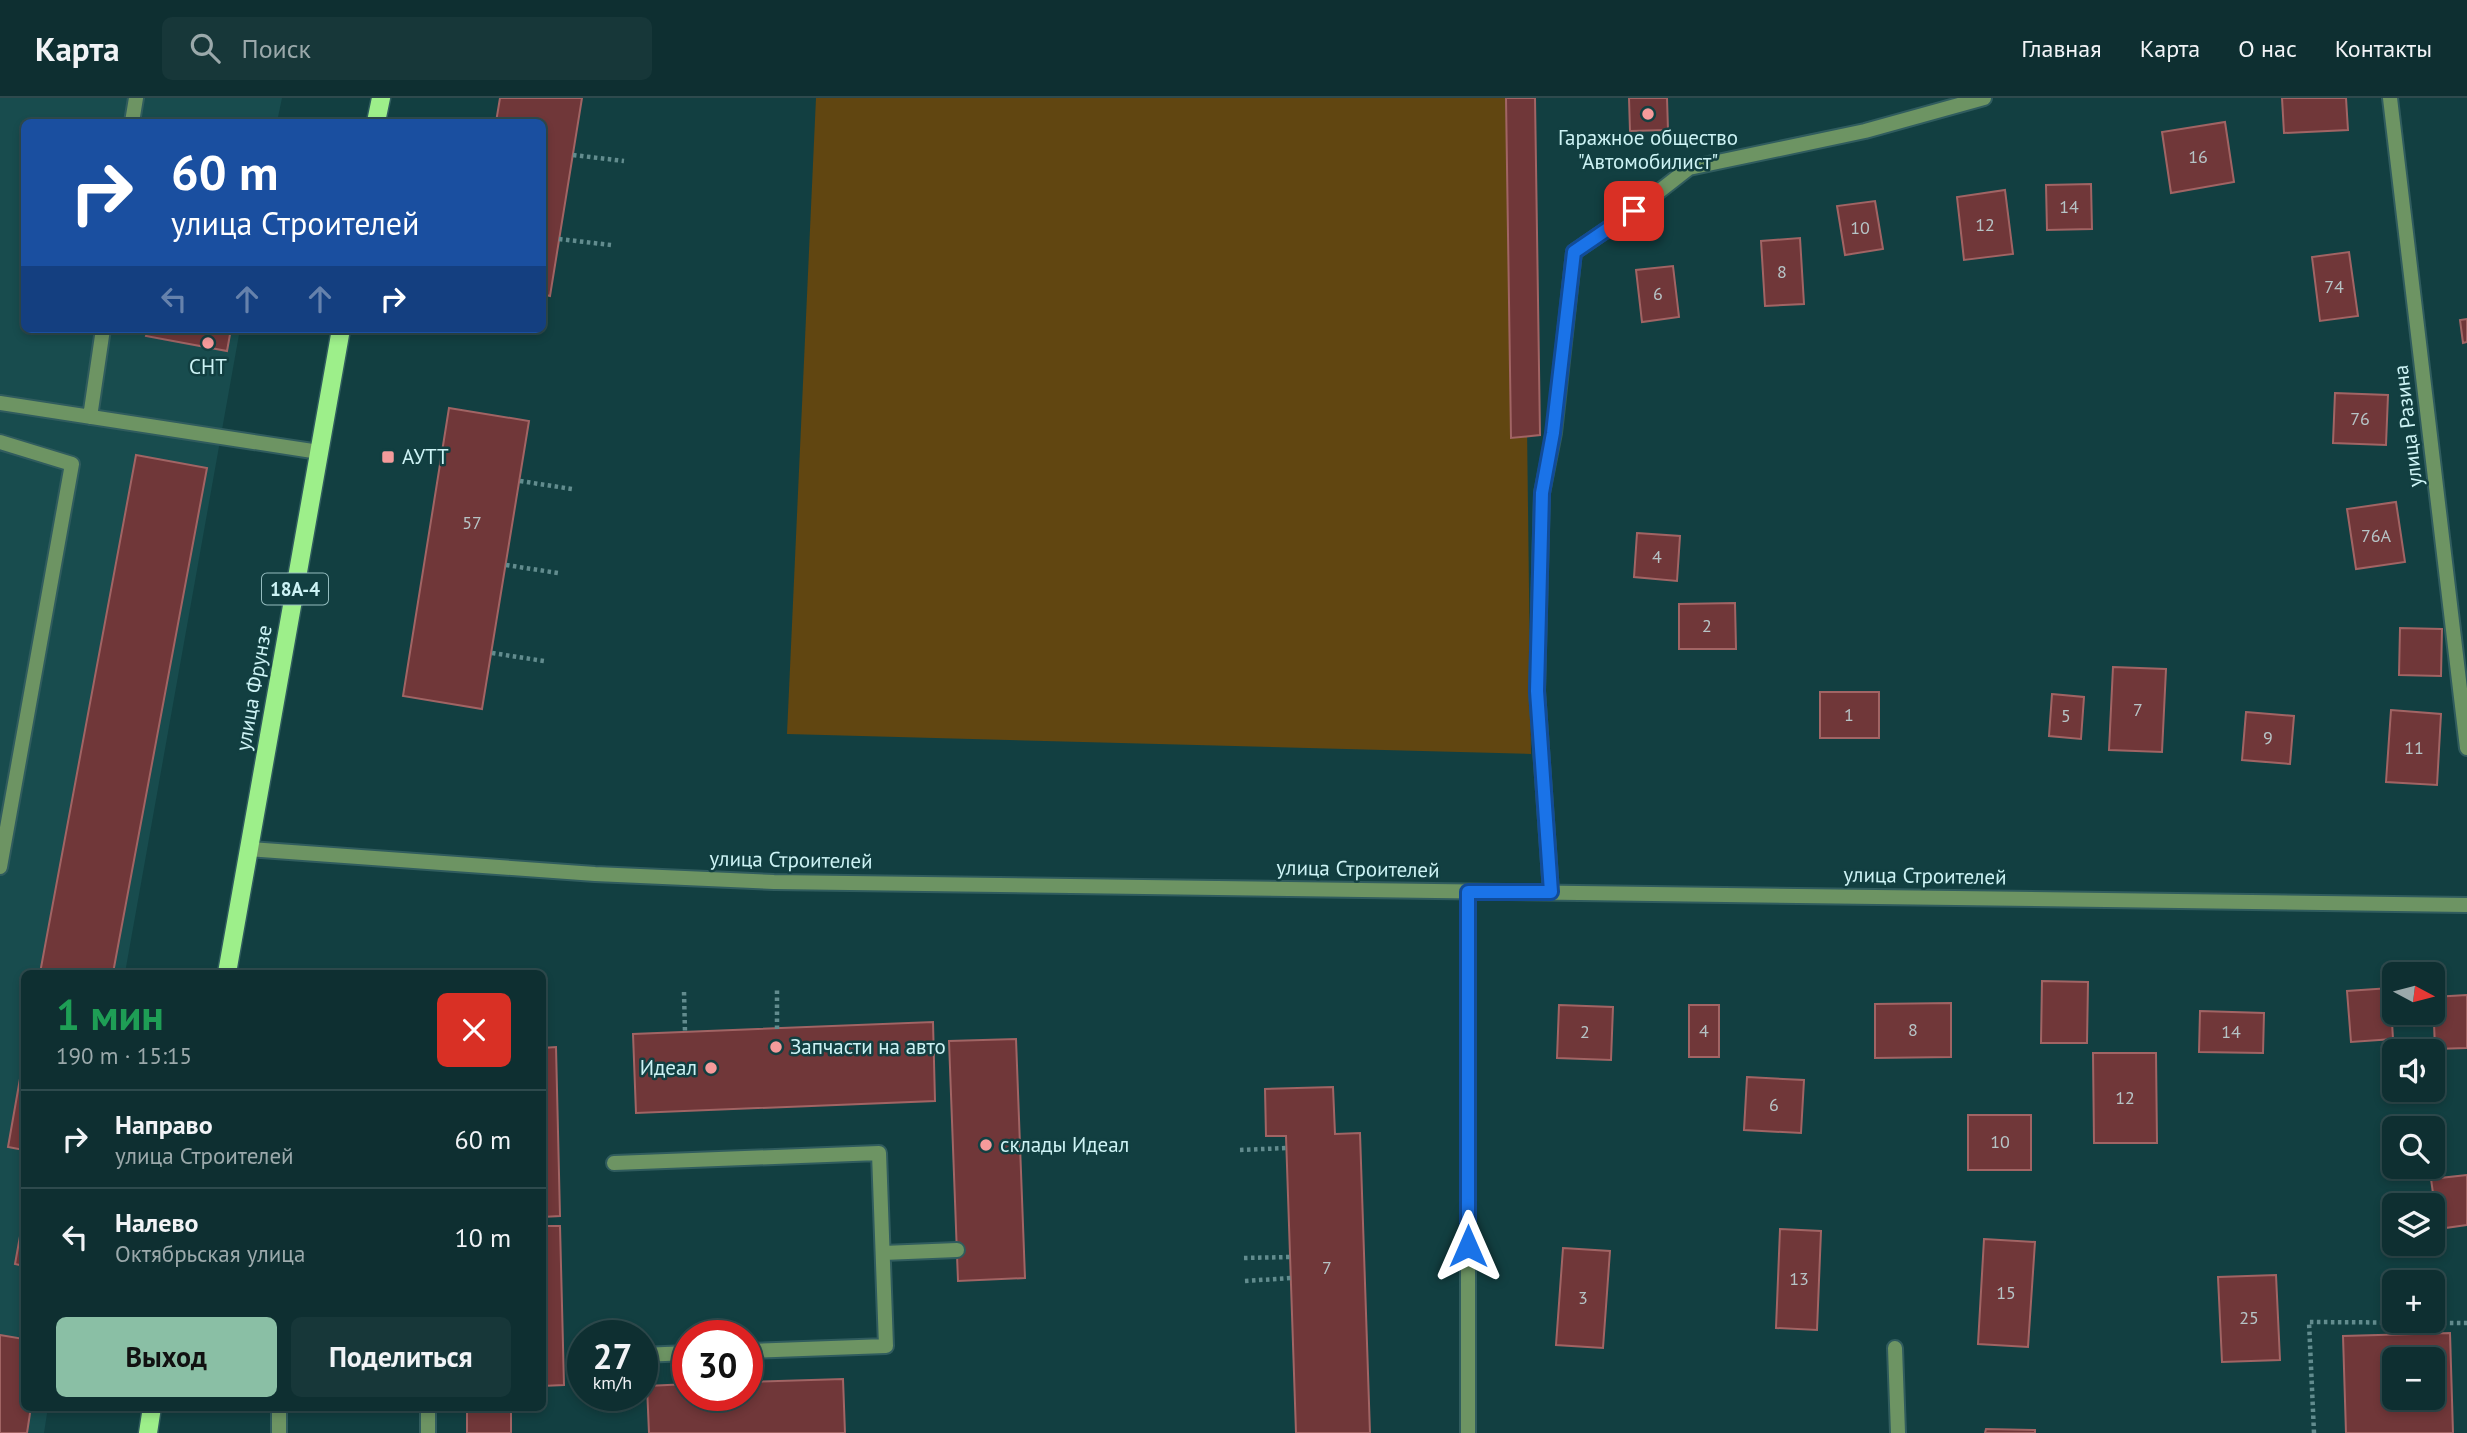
<!DOCTYPE html>
<html lang="ru">
<head>
<meta charset="utf-8">
<style>
	body { margin:0; font-family:"PT Sans",sans-serif; background:#173739; color:#f1f3f6; height:100vh; display:flex; flex-direction:column; font-size:26px; white-space:nowrap }
	* { box-sizing:border-box; margin:0 }
	p { font-size:23px; color:#9ba9ab }
	.icon { flex:none; width:38px; height:38px; fill:none; stroke:currentColor; stroke-width:2; stroke-linecap:round; stroke-linejoin:round }
	.map { position:relative; flex:1; overflow:hidden }
	.details { position:absolute; left:21px; top:872px; width:525px; height:441px; display:flex; flex-direction:column; background:#0e2f31; border-radius:10px; box-shadow:0 4px 10px #0003,0 0 0 2px #2e4a4d }
	.details>* { flex:none }
	.banner { position:absolute; left:21px; top:21px; width:525px; height:214px; border-radius:10px; box-shadow:0 4px 10px #0003,0 0 0 2px #2e4a4d; background:#1a4fa0; color:#fff; overflow:hidden }
	.needle { width:46px; rotate:97deg }
	.controls { position:absolute; left:2382px; top:864px; display:grid; gap:14px }
	.controls a { display:grid; place-items:center; width:63px; height:63px; border-radius:10px; background:#0e2f31; box-shadow:0 4px 10px #0003,0 0 0 2px #2e4a4d; font-size:35px }
	.speed { position:absolute; left:567px; top:1222px; display:flex; gap:14px; font-size:35px; font-weight:700; text-align:center }
	.speed>* { display:grid; place-content:center; width:91px; height:91px; border-radius:50%; background:#0e2f31; box-shadow:0 4px 10px #0003,0 0 0 2px #2e4a4d; line-height:1 }
	.speed small { font-size:18px; font-weight:400 }
	.speed .limit { border:10px solid #d22; background:#fff; color:#111 }
	.pin { position:absolute; display:grid; place-items:center; width:60px; height:60px; color:#fff; margin:-30px; border-radius:14px; box-shadow:0 4px 10px #0006 }
	.me { position:absolute; width:77px; margin:-38px; rotate:0deg; stroke-linejoin:round; filter:drop-shadow(0 0 5px #0008) }
	.turn { display:flex; align-items:center; gap:24px; height:147px; padding:0 35px; font-size:32px }
	.turn .icon { width:91px; height:91px; stroke-width:2.5 }
	.turn b { display:block; font-size:49px; line-height:60px }
	.lanes { display:flex; align-items:center; height:66px; padding:0 35px; background:#0003; justify-content:center; gap:35px; direction:ltr }
	.lanes .off { opacity:.35 }
	.round { display:grid; place-items:center; flex:none; width:74px; height:74px; border-radius:10px; background:#173739 }
	.summary { display:flex; align-items:center; justify-content:space-between; height:119px; padding:0 35px }
	h1 { font-size:42px; font-weight:700; line-height:52px; color:#1e9e55 }
	.cta { display:flex; gap:14px; margin-top:auto; padding:14px 35px }
	.cta a { flex:1; height:80px; border-radius:10px; background:#8abfa5; color:#111; font-size:28px; font-weight:700; line-height:80px; text-align:center }
	.cta a+a { background:#173739; color:#f1f3f6 }
	ul { padding:0; list-style:none }
	li { display:flex; align-items:center; gap:21px; height:98px; padding:0 35px; border-top:2px solid #2e4a4d }
	li div { flex:1 }
	li b { display:block; font-size:26px }
	li em { font-style:normal }
	header { display:flex; align-items:center; gap:42px; box-sizing:border-box; height:98px; padding:0 35px; background:#0e2f31; border-bottom:2px solid #2e4a4d }
	header strong { font-size:33px }
	nav { display:flex; gap:38px; margin-inline-start:auto; font-size:24px }
	.search { width:490px; height:63px; background:#173739; display:flex; align-items:center; gap:18px; box-sizing:border-box; padding:0 24px; border-radius:10px; color:#9ba9ab; font-size:26px }
	.map>svg:first-child { display:block }
	.built { fill:#184c4e }
	.green { fill:#614611 }
	.building { fill:#703739; stroke:#a16464; stroke-width:2; fill-rule:evenodd }
	.lines { fill:none; stroke-linecap:round; stroke-linejoin:round }
	.service-casing { stroke:#305c5e; stroke-width:18 }
	.minor-casing { stroke:#305c5e; stroke-width:18 }
	.tertiary-casing { stroke:#305c5e; stroke-width:18 }
	.primary-casing { stroke:#305c5e; stroke-width:21 }
	.path { stroke:#628c8e; stroke-width:4.5; stroke-dasharray:3.5 3.5; stroke-linecap:butt }
	.service { stroke:#6d9463; stroke-width:14 }
	.minor { stroke:#6d9463; stroke-width:14 }
	.tertiary { stroke:#6d9463; stroke-width:14 }
	.primary { stroke:#9def8a; stroke-width:18 }
	.route-casing { stroke:#114b97; stroke-width:18 }
	.route { stroke:#1a73e8; stroke-width:12 }
	.poi-dot { fill:#f59b9b; stroke:#123f41; stroke-width:2.5 }
	.labels { text-anchor:middle; stroke-width:5; stroke-linejoin:round; paint-order:stroke }
	.number-label { font-size:18px; fill:#b6c4c6 }
	.shield { fill:#123f41; stroke:#95bdbf; stroke-width:2 }
	.shield-label { font-size:19px; font-weight:bold; fill:#cdf3f5 }
	.poi-label { font-size:21px; fill:#cdf3f5; stroke:#123f41; text-anchor:start }
	.street-label { font-size:21px; fill:#cdf3f5; stroke:#123f41 }
</style>
</head>
<body>
<header>
<strong>Карта</strong>
<div class="search"><svg class="icon" aria-label="search" viewBox="0 0 24 24"><circle cx="10" cy="10" r="6"/><path d="M15 15l6 6"/></svg>Поиск</div>
<nav><a>Главная</a><a>Карта</a><a>О нас</a><a>Контакты</a></nav>
</header>
<div class="map">
<svg width="2467" height="1335" viewBox="0 0 2467 1335">
	<rect width="100%" height="100%" fill="#123f41"/>
	<path class="built" d="M0,0H282L277,24H24V231H240L125,875H24V1309H48L44,1335H0Z"/>
	<path class="green" d="M816,0H1523L1531,656L787,636Z"/>
	<path class="building" d="M500,0H582L550,198L542,196V24H496Z
		M1506,0H1535L1540,337L1511,340Z
		M1629,0H1667L1668,32L1630,33Z
		M2282,0H2346L2348,32L2284,35Z
		M2225,24L2234,84L2171,95L2162,34Z
		M2091,86L2092,131L2047,132L2046,87Z
		M2005,92L2013,156L1964,162L1957,99Z
		M1875,103L1883,151L1845,157L1837,108Z
		M1800,140L1804,206L1765,208L1761,143Z
		M2349,154L2358,218L2320,223L2312,159Z
		M1673,168L1679,219L1642,224L1636,172Z
		M2467,221V244L2463,245L2460,222Z
		M148,231H231L227,253L146,238Z
		M2335,295L2388,297L2386,347L2333,345Z
		M449,310L529,323L482,611L403,598Z
		M136,357L207,370L113,875H40Z
		M2396,404L2405,464L2356,471L2347,411Z
		M1637,435L1680,438L1677,483L1634,479Z
		M1735,505L1736,551H1679V506Z
		M2400,530L2442,531L2441,578L2399,577Z
		M2113,569L2166,571L2162,654L2109,652Z
		M1820,594H1879V640H1820Z
		M2052,596L2084,599L2081,641L2049,638Z
		M2391,612L2441,616L2437,687L2386,684Z
		M2246,614L2294,618L2290,666L2242,662Z
		M2042,883L2088,884L2087,945H2041Z
		M2390,890L2393,941L2351,944L2347,893Z
		M2467,897V950L2435,951L2433,899Z
		M1951,905V959L1875,960V906Z
		M1559,907L1613,909L1611,962L1557,960Z
		M1689,907H1719V959H1689Z
		M2200,913L2264,915L2263,955L2199,954Z
		M933,924L935,1003L636,1015L633,936Z
		M1016,941L1025,1180L958,1183L949,943Z
		M556,949L560,1118L542,1119V950Z
		M2093,955H2156L2157,1045H2094Z
		M24,958V1052L8,1049Z
		M1747,979L1804,982L1801,1035L1744,1032Z
		M1333,989L1335,1036L1360,1035L1370,1335H1296L1286,1038H1266L1265,991Z
		M1968,1017H2031V1072H1968Z
		M2467,1077V1127L2438,1131L2431,1081Z
		M24,1116V1168L15,1166Z
		M542,1128H560L564,1287L542,1288Z
		M1780,1131L1821,1133L1817,1232L1776,1230Z
		M1984,1141L2035,1144L2028,1249L1978,1246Z
		M1563,1150L1610,1153L1603,1250L1556,1247Z
		M2276,1177L2280,1262L2222,1264L2218,1179Z
		M2450,1235L2453,1335H2346L2343,1238ZM2394,1262H2432V1300H2394Z
		M0,1237L24,1241V1309H31L27,1335H0Z
		M843,1281L845,1335H649L647,1288L688,1286V1297H747V1284Z
		M467,1309H511V1335H467Z
		M1986,1331L2035,1332V1335H1985Z"/>
	<g class="lines">
		<defs>
			<path id="service" d="M132,24L136,0
				M0,305L319,354
				M90,319L103,231
				M0,344L72,366L0,769
				M614,1065L879,1055L886,1248L747,1253
				M883,1155L957,1152
				M642,1257L688,1255
				M279,1335V1309
				M428,1335V1309"/>
			<path id="minor" d="M2390,0L2467,650
				M1551,794L1537,593L1542,395L1554,335L1574,154L1634,113L1689,70L1865,33L1984,0
				M1895,1250L1898,1335
				M1468,1335V794"/>
			<path id="tertiary" d="M249,751L595,776L774,784L2467,807"/>
			<path id="primary" d="M376,24L381,0
				M227,875L341,231
				M148,1335L152,1309"/>
		</defs>
		<use href="#service" class="service-casing"/>
		<use href="#minor" class="minor-casing"/>
		<use href="#tertiary" class="tertiary-casing"/>
		<use href="#primary" class="primary-casing"/>
		<path class="path" d="M573,57L624,63
			M559,141L611,147
			M520,383L572,391
			M506,467L558,475
			M492,555L544,563
			M684,894L685,934
			M777,931V892
			M1240,1052L1287,1050
			M1244,1160L1290,1159
			M1245,1183L1291,1180
			M2314,1335L2309,1224L2467,1225"/>
		<use href="#service" class="service"/>
		<use href="#minor" class="minor"/>
		<use href="#tertiary" class="tertiary"/>
		<use href="#primary" class="primary"/>
	</g>
	<g class="lines">
		<defs>
			<path id="route" d="M1468,1148V794H1551L1537,593L1542,395L1553,335L1574,154L1634,113"/>
		</defs>
		<use href="#route" class="route-casing"/>
		<use href="#route" class="route"/>
	</g>
	<g class="poi-dot">
		<circle cx="1648" cy="16" r="7"/>
		<circle cx="208" cy="245" r="7"/>
		<rect x="381" y="352" width="14" height="14" rx="3.5"/>
		<circle cx="776" cy="949" r="7"/>
		<circle cx="711" cy="970" r="7"/>
		<circle cx="986" cy="1047" r="7"/>
	</g>
	<g class="labels">
		<g class="number-label">
			<text x="2198" y="65">16</text>
			<text x="2069" y="115">14</text>
			<text x="1985" y="133">12</text>
			<text x="1860" y="136">10</text>
			<text x="1782" y="180">8</text>
			<text x="2334" y="195">74</text>
			<text x="1658" y="202">6</text>
			<text x="2360" y="327">76</text>
			<text x="472" y="431">57</text>
			<text x="2376" y="444">76А</text>
			<text x="1657" y="465">4</text>
			<text x="1707" y="534">2</text>
			<text x="2138" y="618">7</text>
			<text x="1849" y="623">1</text>
			<text x="2066" y="624">5</text>
			<text x="2268" y="646">9</text>
			<text x="2414" y="656">11</text>
			<text x="1913" y="938">8</text>
			<text x="1704" y="939">4</text>
			<text x="1585" y="940">2</text>
			<text x="2231" y="940">14</text>
			<text x="2125" y="1006">12</text>
			<text x="1774" y="1013">6</text>
			<text x="2000" y="1050">10</text>
			<text x="1327" y="1176">7</text>
			<text x="1799" y="1187">13</text>
			<text x="2006" y="1201">15</text>
			<text x="1583" y="1206">3</text>
			<text x="2249" y="1226">25</text>
		</g>
		<rect class="shield" x="262" y="475.5" width="66" height="31" rx="5"/>
		<g class="shield-label">
			<text x="295" y="498">18А-4</text>
		</g>
		<g class="poi-label">
			<text x="1648" y="47" text-anchor="middle">Гаражное общество<tspan x="1648" dy="24">"Автомобилист"</tspan></text>
			<text x="208" y="276" text-anchor="middle">СНТ</text>
			<text x="402" y="366">АУТТ</text>
			<text x="790" y="956">Запчасти на авто</text>
			<text x="697" y="977" text-anchor="end">Идеал</text>
			<text x="1000" y="1054">склады Идеал</text>
		</g>
		<g class="street-label">
			<text transform="translate(2408 328) rotate(-97)" y="7">улица Разина</text>
			<text transform="translate(254 590) rotate(-80)" y="7">улица Фрунзе</text>
			<text transform="translate(791 762) rotate(1)" y="7">улица Строителей</text>
			<text transform="translate(1358 771) rotate(1)" y="7">улица Строителей</text>
			<text transform="translate(1925 778) rotate(1)" y="7">улица Строителей</text>
		</g>
	</g>
</svg>
<div class="controls">
<a><svg class="needle" viewBox="-14 -14 28 28"><path d="M0-13l5 13h-10z" fill="#e53935"/><path d="M0 13l5-13h-10z" fill="#9ba9ab"/></svg></a>
<a><svg class="icon" aria-label="sound" viewBox="0 0 24 24"><path d="M4 9h4l5-4v14l-5-4H4zM17 9q2 3 0 6"/></svg></a>
<a><svg class="icon" aria-label="search" viewBox="0 0 24 24"><circle cx="10" cy="10" r="6"/><path d="M15 15l6 6"/></svg></a>
<a><svg class="icon" aria-label="layers" viewBox="0 0 24 24"><path d="M12 4l9 5-9 5-9-5zM3 14l9 5 9-5"/></svg></a>
<a>+</a>
<a>−</a>
</div>
<div class="speed"><div>27<small>km/h</small></div><div class="limit">30</div></div>
<div class="pin" style="left:1634px;top:113px;background:#d93025"><svg class="icon" aria-label="arrive" viewBox="0 0 24 24"><path d="M6 21V4h12l-3 4 3 4H6"/></svg></div>
<svg class="me" style="left:1468px;top:1148px" viewBox="-20 -20 40 40"><path d="M0-17L14 15 0 8-14 15z" fill="#1a73e8" stroke="#fff" stroke-width="4"/></svg>
<div class="banner">
<div class="turn"><svg class="icon" aria-label="right" viewBox="0 0 24 24"><path d="M7 20v-9h11M14 6l5 5-5 5"/></svg><div><b>60 m</b>улица Строителей</div></div>
<div class="lanes"><svg class="icon off" aria-label="left" viewBox="0 0 24 24"><path d="M17 20v-9H6M10 6l-5 5 5 5"/></svg><svg class="icon off" aria-label="ahead" viewBox="0 0 24 24"><path d="M12 20V5M6 11l6-6 6 6"/></svg><svg class="icon off" aria-label="ahead" viewBox="0 0 24 24"><path d="M12 20V5M6 11l6-6 6 6"/></svg><svg class="icon" aria-label="right" viewBox="0 0 24 24"><path d="M7 20v-9h11M14 6l5 5-5 5"/></svg></div>
</div>
<section class="details">
<div class="summary"><div><h1>1 мин</h1><p>190 m · 15:15</p></div><a class="round" style="background:#d93025;color:#fff"><svg class="icon" aria-label="close" viewBox="0 0 24 24"><path d="M6 6l12 12M18 6L6 18"/></svg></a></div>
<ul>
<li><svg class="icon" aria-label="right" viewBox="0 0 24 24"><path d="M7 20v-9h11M14 6l5 5-5 5"/></svg><div><b>Направо</b><p>улица Строителей</p></div><em>60 m</em></li>
<li><svg class="icon" aria-label="left" viewBox="0 0 24 24"><path d="M17 20v-9H6M10 6l-5 5 5 5"/></svg><div><b>Налево</b><p>Октябрьская улица</p></div><em>10 m</em></li>
</ul>
<div class="cta"><a>Выход</a><a>Поделиться</a></div>
</section>
</div>
</body>
</html>
